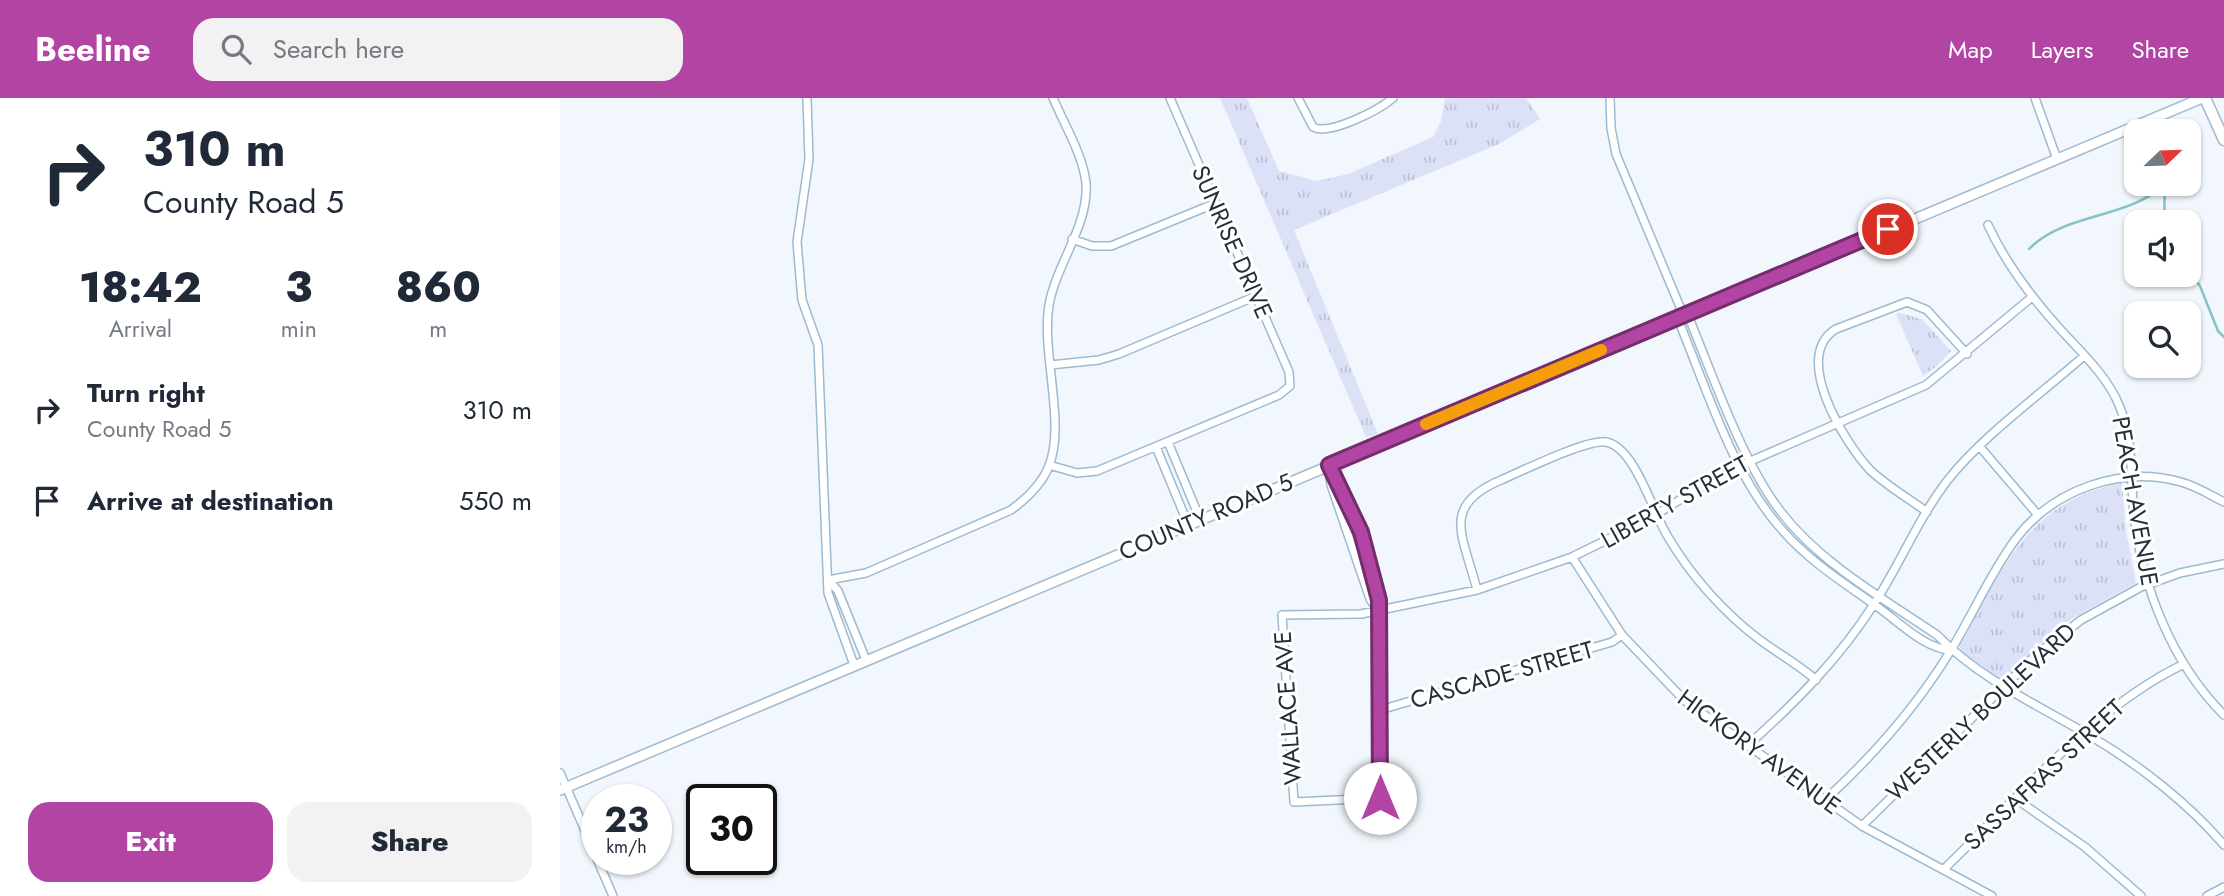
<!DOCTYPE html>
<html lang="en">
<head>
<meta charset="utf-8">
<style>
	body { margin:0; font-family:Jost,sans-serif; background:#f2f2f3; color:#1f2937; height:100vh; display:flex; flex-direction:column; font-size:26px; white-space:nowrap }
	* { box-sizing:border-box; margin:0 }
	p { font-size:23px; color:#747a83 }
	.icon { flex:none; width:38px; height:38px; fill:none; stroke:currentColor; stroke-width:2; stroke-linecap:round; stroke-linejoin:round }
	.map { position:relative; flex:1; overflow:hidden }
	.panel { display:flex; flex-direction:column; background:#fff; width:560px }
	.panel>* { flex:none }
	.hud { background:#fff; color:#1f2937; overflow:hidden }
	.needle { width:46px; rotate:67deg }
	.tools { position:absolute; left:1564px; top:21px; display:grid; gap:14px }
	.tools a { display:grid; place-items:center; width:77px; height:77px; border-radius:14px; background:#fff; box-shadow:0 2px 5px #0004; font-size:35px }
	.speed { position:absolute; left:21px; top:686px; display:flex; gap:14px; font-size:35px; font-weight:700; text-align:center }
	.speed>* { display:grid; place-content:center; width:91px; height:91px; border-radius:50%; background:#fff; box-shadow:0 2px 5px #0004; line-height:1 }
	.speed small { font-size:18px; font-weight:400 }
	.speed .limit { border:4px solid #111; border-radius:10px; background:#fff; color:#111 }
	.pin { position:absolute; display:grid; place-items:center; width:60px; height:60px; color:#fff; margin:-30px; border:4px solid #fff; border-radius:50%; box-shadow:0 2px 7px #0007 }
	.me { position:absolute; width:77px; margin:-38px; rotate:0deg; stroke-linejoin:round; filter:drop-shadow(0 0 5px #0008) }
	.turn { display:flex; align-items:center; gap:24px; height:147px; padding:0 28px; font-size:32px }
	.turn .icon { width:91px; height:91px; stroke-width:2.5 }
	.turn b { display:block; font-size:49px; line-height:60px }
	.eta { display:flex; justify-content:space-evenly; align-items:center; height:119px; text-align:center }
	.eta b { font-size:42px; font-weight:800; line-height:49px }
	.action { display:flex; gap:14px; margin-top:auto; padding:14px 28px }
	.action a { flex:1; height:80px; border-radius:21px; background:#b245a4; color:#fff; font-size:28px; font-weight:800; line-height:80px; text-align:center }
	.action a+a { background:#f2f2f3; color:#1f2937 }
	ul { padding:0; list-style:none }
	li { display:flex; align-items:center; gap:21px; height:91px; padding:0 28px }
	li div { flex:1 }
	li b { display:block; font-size:26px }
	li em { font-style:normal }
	header { display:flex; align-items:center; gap:42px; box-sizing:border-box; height:98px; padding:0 35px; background:#b245a4; color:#fff }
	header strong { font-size:33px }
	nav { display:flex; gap:38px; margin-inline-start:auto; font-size:24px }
	.search { width:490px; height:63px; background:#f2f2f3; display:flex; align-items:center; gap:18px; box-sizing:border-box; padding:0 24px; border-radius:21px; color:#747a83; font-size:26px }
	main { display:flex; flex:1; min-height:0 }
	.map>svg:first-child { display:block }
	.grass { fill:url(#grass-tufts) }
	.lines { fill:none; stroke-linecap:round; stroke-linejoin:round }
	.stream { stroke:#85c2c9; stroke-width:2.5 }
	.minor-casing { stroke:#9dbad0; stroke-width:10 }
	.tertiary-casing { stroke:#9dbad0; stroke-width:12 }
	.secondary-casing { stroke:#9dbad0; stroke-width:13 }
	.minor { stroke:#fff; stroke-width:7 }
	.tertiary { stroke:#fff; stroke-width:9 }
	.secondary { stroke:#fff; stroke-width:10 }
	.route-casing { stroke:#742d6b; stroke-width:18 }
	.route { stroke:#b245a4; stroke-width:12 }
	.slow { stroke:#f59e0b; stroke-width:12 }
	.labels { text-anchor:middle; stroke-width:6; stroke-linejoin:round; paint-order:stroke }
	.street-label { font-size:24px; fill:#243039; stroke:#fff }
</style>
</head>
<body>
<header>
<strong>Beeline</strong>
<div class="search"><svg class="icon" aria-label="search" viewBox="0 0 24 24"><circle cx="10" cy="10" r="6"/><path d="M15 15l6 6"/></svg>Search here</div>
<nav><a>Map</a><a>Layers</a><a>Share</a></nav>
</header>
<main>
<section class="panel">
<div class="hud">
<div class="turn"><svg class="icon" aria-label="right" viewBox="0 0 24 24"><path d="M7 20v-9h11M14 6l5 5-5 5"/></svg><div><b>310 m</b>County Road 5</div></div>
</div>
<div class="eta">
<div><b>18:42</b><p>Arrival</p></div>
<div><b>3</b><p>min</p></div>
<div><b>860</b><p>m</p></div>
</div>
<ul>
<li><svg class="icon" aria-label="right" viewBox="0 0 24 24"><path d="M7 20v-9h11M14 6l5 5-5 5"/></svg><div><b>Turn right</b><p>County Road 5</p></div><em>310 m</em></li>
<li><svg class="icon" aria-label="arrive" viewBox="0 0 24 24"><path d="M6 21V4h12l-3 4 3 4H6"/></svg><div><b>Arrive at destination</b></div><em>550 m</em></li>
</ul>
<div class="action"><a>Exit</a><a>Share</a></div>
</section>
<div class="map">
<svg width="1664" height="798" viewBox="0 0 1664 798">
	<defs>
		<pattern id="grass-tufts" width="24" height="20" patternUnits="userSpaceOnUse" patternTransform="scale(1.75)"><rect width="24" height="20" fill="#dde1f8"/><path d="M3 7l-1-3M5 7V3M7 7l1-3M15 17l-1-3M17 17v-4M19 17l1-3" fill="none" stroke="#bec1d5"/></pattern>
	</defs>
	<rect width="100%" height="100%" fill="#f1f7fc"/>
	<path class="grass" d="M660,0H687L719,73L757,83L788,76L873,39L881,23L885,0H966L980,21L939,46L734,132L818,336L806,339Z
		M1340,215L1362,221L1391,253L1378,267L1363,278L1336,216Z
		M1562,385L1566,433L1576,485L1511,521L1446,579L1439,580L1402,554L1399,547C1443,471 1467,403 1562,385Z"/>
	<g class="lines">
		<path class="stream" d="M1604,124L1605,86
			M1469,151C1505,114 1567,122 1605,86
			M1629,173L1640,188L1658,233L1664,239"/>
		<defs>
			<path id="minor" d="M247,0L249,61L237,144L242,202L258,247L268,495L294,567
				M738,0L753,29C769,38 819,12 833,0
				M1050,0L1051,30L1056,56L1123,216
				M1475,0L1497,61
				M1428,127C1446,166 1471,199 1500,231C1521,254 1547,278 1559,307C1574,342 1570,379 1574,417C1582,489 1612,565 1664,617
				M512,141L532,148H551L656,105
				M1127,215C1152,275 1182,364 1221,414C1260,465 1324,501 1377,537C1421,582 1478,607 1532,639C1579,667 1628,705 1664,747
				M1117,219C1146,288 1172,377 1223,433C1250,464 1286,486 1319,510C1339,524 1365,551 1391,552
				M490,267L539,262L559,256L696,198
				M608,344L640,421
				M596,349L628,426
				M1420,349L1478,417
				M489,367L517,375L537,373L719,297L730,288L729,274L610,0
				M769,367C795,409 808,454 819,501L818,513L820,700L734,704L722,517L801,516L917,492L1012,459L1089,421L1163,375L1366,287L1472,199
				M769,371L771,387L810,501L818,513
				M1367,414C1348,400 1327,388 1310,372C1284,344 1231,258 1276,231L1347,204L1367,212L1407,256
				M1012,459L1062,537L1125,603L1302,728L1432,798
				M268,482L306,475L451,412C466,401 482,386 489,368C506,325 481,255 489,207C496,166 529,128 526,85C523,57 504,26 493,0
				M269,482L278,493L306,562
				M917,492C904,439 879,408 941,382C962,373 1027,341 1046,344C1075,349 1093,415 1108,439C1131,478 1164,515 1200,542C1219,556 1239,567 1256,582
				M820,612L1052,544L1062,537
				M1187,648C1235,605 1279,561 1314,506C1340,466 1358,421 1387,383C1421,339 1481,296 1524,258
				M0,675L37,760
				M1456,701L1525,749L1581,798
				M1265,702C1313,658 1357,608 1391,552C1413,516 1430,476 1455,442C1492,392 1561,367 1621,384C1636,388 1650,397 1664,404
				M1302,728L1474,559L1521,522L1581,489L1620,475L1664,466
				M37,761L53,798
				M1384,771C1456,702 1535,608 1624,566
				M1647,798L1664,789"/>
			<path id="tertiary" d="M0,692L1642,0"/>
			<path id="secondary" d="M1645,0L1664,42"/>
		</defs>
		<use href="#minor" class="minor-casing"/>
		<use href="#tertiary" class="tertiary-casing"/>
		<use href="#secondary" class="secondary-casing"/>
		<use href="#minor" class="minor"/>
		<use href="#tertiary" class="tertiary"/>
		<use href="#secondary" class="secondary"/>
	</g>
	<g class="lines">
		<defs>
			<path id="route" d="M820,700L819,502L801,434L769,367L1328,131"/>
		</defs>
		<use href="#route" class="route-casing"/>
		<use href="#route" class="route"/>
		<path class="slow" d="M866,326L1041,252"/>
	</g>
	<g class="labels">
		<g class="street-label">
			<text transform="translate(672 144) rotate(66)" y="8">SUNRISE DRIVE</text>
			<text transform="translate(1575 403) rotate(80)" y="8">PEACH AVENUE</text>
			<text transform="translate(1115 404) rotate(-29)" y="8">LIBERTY STREET</text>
			<text transform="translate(646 419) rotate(-23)" y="8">COUNTY ROAD 5</text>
			<text transform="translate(942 577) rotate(-16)" y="8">CASCADE STREET</text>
			<text transform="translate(728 610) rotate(-94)" y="8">WALLACE AVE</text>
			<text transform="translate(1421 614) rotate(-43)" y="8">WESTERLY BOULEVARD</text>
			<text transform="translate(1199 654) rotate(36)" y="8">HICKORY AVENUE</text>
			<text transform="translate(1484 677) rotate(-43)" y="8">SASSAFRAS STREET</text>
		</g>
	</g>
</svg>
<div class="tools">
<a><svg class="needle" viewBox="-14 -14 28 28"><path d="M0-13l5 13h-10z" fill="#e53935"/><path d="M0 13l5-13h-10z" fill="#747a83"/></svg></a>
<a><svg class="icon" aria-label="sound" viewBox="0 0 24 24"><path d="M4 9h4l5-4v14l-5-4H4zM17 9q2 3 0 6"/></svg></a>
<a><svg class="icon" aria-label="search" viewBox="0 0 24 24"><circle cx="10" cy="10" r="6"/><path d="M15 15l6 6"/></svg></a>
</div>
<div class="speed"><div>23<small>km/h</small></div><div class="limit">30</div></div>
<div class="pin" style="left:1328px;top:131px;background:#d93025"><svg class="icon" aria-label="arrive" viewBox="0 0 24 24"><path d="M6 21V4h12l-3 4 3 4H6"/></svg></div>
<svg class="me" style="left:820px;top:700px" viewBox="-20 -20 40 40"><circle r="19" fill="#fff"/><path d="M0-13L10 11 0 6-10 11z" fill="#b245a4"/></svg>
</div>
</main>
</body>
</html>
